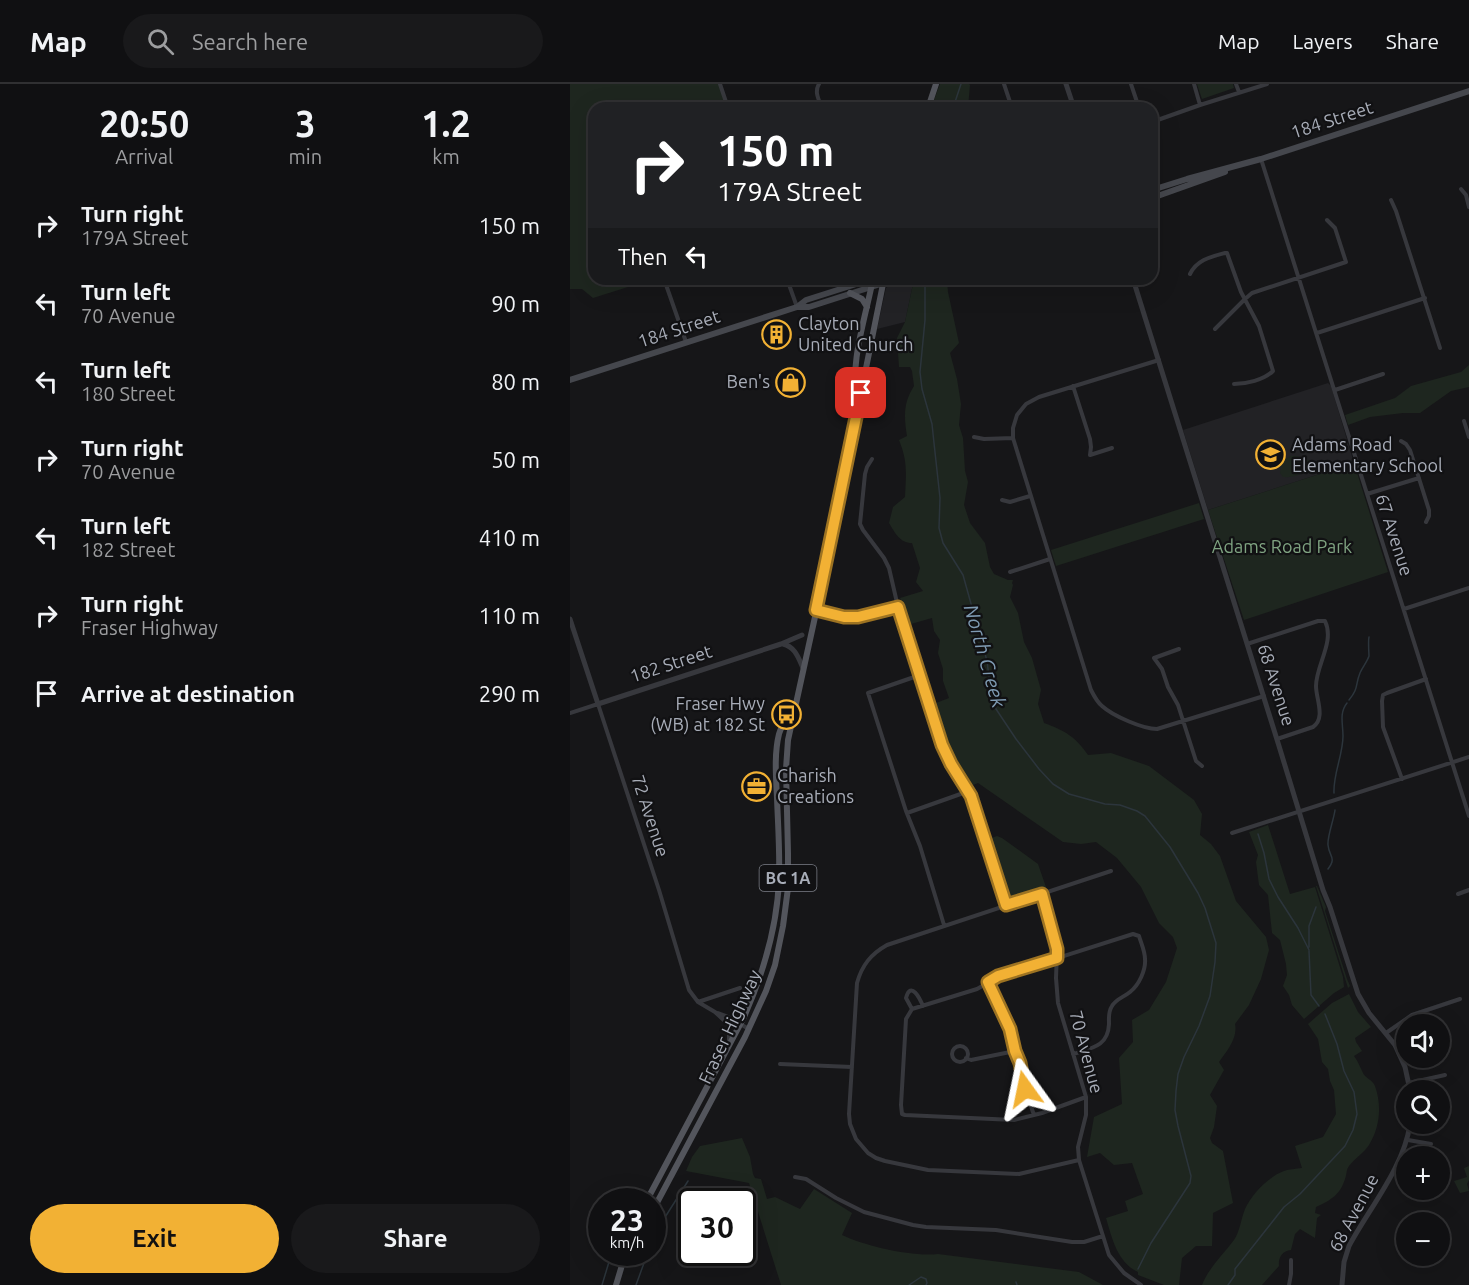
<!DOCTYPE html>
<html lang="en">
<head>
<meta charset="utf-8">
<style>
	body { margin:0; font-family:Ubuntu,sans-serif; background:#19191b; color:#f1f3f6; height:100vh; display:flex; flex-direction:column; font-size:22px; white-space:nowrap }
	* { box-sizing:border-box; margin:0 }
	p { font-size:20px; color:#9c9d9f }
	.icon { flex:none; width:33px; height:33px; fill:none; stroke:currentColor; stroke-width:2; stroke-linecap:round; stroke-linejoin:round }
	.map { position:relative; flex:1; overflow:hidden }
	.drawer { display:flex; flex-direction:column; background:#101012; width:570px }
	.drawer>* { flex:none }
	.guide { position:absolute; left:18px; top:18px; width:570px; height:183px; border-radius:18px; box-shadow:0 6px 24px #0002,0 0 0 2px #303032; background:#202124; color:#fff; overflow:hidden }
	.fabs { position:absolute; left:826px; top:930px; display:grid; gap:12px }
	.fabs a { display:grid; place-items:center; width:54px; height:54px; border-radius:50%; background:#101012; box-shadow:0 6px 24px #0002,0 0 0 2px #303032; font-size:30px }
	.speed { position:absolute; left:18px; top:1104px; display:flex; gap:12px; font-size:30px; font-weight:700; text-align:center }
	.speed>* { display:grid; place-content:center; width:78px; height:78px; border-radius:50%; background:#101012; box-shadow:0 6px 24px #0002,0 0 0 2px #303032; line-height:1 }
	.speed small { font-size:15px; font-weight:400 }
	.speed .limit { border:3px solid #111; border-radius:9px; background:#fff; color:#111 }
	.pin { position:absolute; display:grid; place-items:center; width:51px; height:51px; color:#fff; margin:-26px; border-radius:12px; box-shadow:0 3px 9px #0006 }
	.me { position:absolute; width:66px; margin:-33px; rotate:348deg; stroke-linejoin:round; filter:drop-shadow(0 0 4px #0008) }
	.turn { display:flex; align-items:center; gap:21px; height:126px; padding:0 30px; font-size:27px }
	.turn .icon { width:78px; height:78px; stroke-width:2.5 }
	.turn b { display:block; font-size:42px; line-height:51px }
	.then { display:flex; align-items:center; height:57px; padding:0 30px; background:#0003; gap:12px; font-size:22px }
	.eta { display:flex; justify-content:space-evenly; align-items:center; height:102px; text-align:center }
	.eta b { font-size:36px; font-weight:600; line-height:42px }
	.cta { display:flex; gap:12px; margin-top:auto; padding:12px 30px }
	.cta a { flex:1; height:69px; border-radius:36px; background:#f2b134; color:#111; font-size:24px; font-weight:600; line-height:69px; text-align:center }
	.cta a+a { background:#19191b; color:#f1f3f6 }
	ul { padding:0; list-style:none }
	li { display:flex; align-items:center; gap:18px; height:78px; padding:0 30px }
	li div { flex:1 }
	li b { display:block; font-size:22px }
	li em { font-style:normal }
	header { display:flex; align-items:center; gap:36px; box-sizing:border-box; height:84px; padding:0 30px; background:#101012; border-bottom:2px solid #303032 }
	header strong { font-size:28px }
	nav { display:flex; gap:33px; margin-inline-start:auto; font-size:21px }
	.search { width:420px; height:54px; background:#19191b; display:flex; align-items:center; gap:15px; box-sizing:border-box; padding:0 21px; border-radius:33px; color:#9c9d9f; font-size:22px }
	main { display:flex; flex:1; min-height:0 }
	.map>svg:first-child { display:block }
	.built { fill:#222225 }
	.green { fill:#1e261f }
	.lines { fill:none; stroke-linecap:round; stroke-linejoin:round }
	.stream { stroke:#2c353c; stroke-width:1.5 }
	.minor { stroke:#37383d; stroke-width:4 }
	.tertiary { stroke:#37383d; stroke-width:5 }
	.secondary { stroke:#45474d; stroke-width:6 }
	.primary { stroke:#53555c; stroke-width:6 }
	.route-casing { stroke:#9d7322; stroke-width:15 }
	.route { stroke:#f2b134; stroke-width:10 }
	.labels { text-anchor:middle; stroke-width:4.5; stroke-linejoin:round; paint-order:stroke }
	.shield { fill:#111113; stroke:#7b7e86; stroke-width:1.5 }
	.shield-label { font-size:16px; font-weight:bold; fill:#a8adb8 }
	.street-label { font-size:18px; fill:#a8adb8; stroke:#111113 }
	.poi-label { font-size:18px; fill:#a8adb8; stroke:#111113; text-anchor:start }
	.park-label { font-size:18px; fill:#7fa381; stroke:#111113 }
	.water-label { font-size:20px; font-style:italic; fill:#7f9bb3; stroke:#111113 }
</style>
</head>
<body>
<header>
<strong>Map</strong>
<div class="search"><svg class="icon" aria-label="search" viewBox="0 0 24 24"><circle cx="10" cy="10" r="6"/><path d="M15 15l6 6"/></svg>Search here</div>
<nav><a>Map</a><a>Layers</a><a>Share</a></nav>
</header>
<main>
<section class="drawer">
<div class="eta">
<div><b>20:50</b><p>Arrival</p></div>
<div><b>3</b><p>min</p></div>
<div><b>1.2</b><p>km</p></div>
</div>
<ul>
<li><svg class="icon" aria-label="right" viewBox="0 0 24 24"><path d="M7 20v-9h11M14 6l5 5-5 5"/></svg><div><b>Turn right</b><p>179A Street</p></div><em>150 m</em></li>
<li><svg class="icon" aria-label="left" viewBox="0 0 24 24"><path d="M17 20v-9H6M10 6l-5 5 5 5"/></svg><div><b>Turn left</b><p>70 Avenue</p></div><em>90 m</em></li>
<li><svg class="icon" aria-label="left" viewBox="0 0 24 24"><path d="M17 20v-9H6M10 6l-5 5 5 5"/></svg><div><b>Turn left</b><p>180 Street</p></div><em>80 m</em></li>
<li><svg class="icon" aria-label="right" viewBox="0 0 24 24"><path d="M7 20v-9h11M14 6l5 5-5 5"/></svg><div><b>Turn right</b><p>70 Avenue</p></div><em>50 m</em></li>
<li><svg class="icon" aria-label="left" viewBox="0 0 24 24"><path d="M17 20v-9H6M10 6l-5 5 5 5"/></svg><div><b>Turn left</b><p>182 Street</p></div><em>410 m</em></li>
<li><svg class="icon" aria-label="right" viewBox="0 0 24 24"><path d="M7 20v-9h11M14 6l5 5-5 5"/></svg><div><b>Turn right</b><p>Fraser Highway</p></div><em>110 m</em></li>
<li><svg class="icon" aria-label="arrive" viewBox="0 0 24 24"><path d="M6 21V4h12l-3 4 3 4H6"/></svg><div><b>Arrive at destination</b></div><em>290 m</em></li>
</ul>
<div class="cta"><a>Exit</a><a>Share</a></div>
</section>
<div class="map">
<svg width="899" height="1201" viewBox="0 0 899 1201">
	<rect width="100%" height="100%" fill="#161618"/>
	<path class="built" d="M337,195H347L343,200L335,238L307,245L316,204L321,200Z
		M758,299L761,302L784,379L638,426L613,346Z"/>
	<path class="green" d="M0,0H150L158,23L156,24H24V195H56L58,203L23,214L12,205H0Z
		M370,0H399L400,1L398,24H361Z
		M627,0H663L664,4L632,15Z
		M347,195H377L378,208L389,259L380,269L387,295L391,320L389,341L393,354L395,387L398,398L394,421L400,439L415,459L420,483L424,490L438,496H443L442,499L443,501L440,513L448,529L454,558L462,574L471,606L468,620L474,639C494,646 506,653 518,671L541,669L579,682L624,716L632,730L630,751L641,760L650,772L666,817L696,853L699,866L691,895L679,921L665,940C668,954 657,967 649,978L654,986L640,1011L647,1022L644,1043L640,1054L642,1059L653,1067L663,1119L643,1129L642,1162H626L612,1174L609,1201H594L568,1191V1188C547,1178 542,1154 536,1134L558,1127L555,1117L573,1110L562,1079L544,1081L530,1069L517,1073L524,1033L552,1020L549,974L563,958L562,936L579,926L596,898L607,864L603,853L589,839L571,803L547,774L526,758L511,760L493,758L408,699L403,701L386,675L383,673L366,619L379,614L373,597V585L368,569L370,556L364,547L362,534L341,540L330,514L353,507L346,498L350,484L342,459C330,459 325,449 319,439L323,423L335,413C336,390 338,378 329,356L337,352C334,333 333,319 344,302L342,287L340,283H329L327,254L335,238L343,200Z
		M899,281V303L881,307L850,329H833L800,333L778,341L775,331L825,314L841,302L891,288Z
		M721,372H727L740,377L742,378L741,384C734,390 722,394 713,393L710,389L712,377Z
		M784,379L818,488L674,536L638,426Z
		M629,419L634,435L486,482L481,466Z
		M698,741L720,810L745,803L773,893L774,903L764,909L734,935L722,921L719,911L713,902L717,891L716,880L710,856L702,849L698,811L689,801L686,778L688,771L679,748Z
		M427,752L432,754L468,780L477,806L443,816H439L437,814L419,755Z
		M746,802H747L756,823L755,827L777,895L780,902L778,904Z
		M779,910L788,928L801,943L785,954L786,958L792,967L784,972C788,977 790,983 793,989C795,994 803,996 805,1002C812,1022 810,1043 799,1061C794,1069 785,1074 779,1082C776,1086 777,1090 775,1095C770,1111 761,1116 746,1123L745,1129L751,1131L747,1134L745,1154L730,1145L725,1150L721,1166C712,1167 708,1174 709,1182L692,1201H632C639,1183 653,1171 664,1156C670,1147 671,1135 675,1125C682,1110 698,1093 714,1087C719,1085 726,1085 732,1084L725,1062L753,1053L766,1030L764,1006L760,997L758,985L752,978L748,955L738,940L762,919Z
		M172,1054L180,1073L183,1090L185,1094L191,1095L197,1115L205,1113L230,1125L244,1105L282,1129L272,1151C295,1162 342,1173 368,1170L509,1188L533,1201H211L179,1099L116,1087L122,1073L130,1062Z
		M899,1082V1096L897,1100L899,1107L890,1109L884,1097L897,1093L894,1084Z"/>
	<g class="lines">
		<path class="stream" d="M383,24L391,0
			M355,201V236L350,288L352,305L362,340L364,359L370,414L369,444L373,459L393,491L417,577L421,609L426,625L446,655L469,685L483,700L499,710L535,720L550,721L567,727L575,732L600,763L628,809L635,824L646,859L645,878L640,912L629,942L614,973L608,990L606,1007L605,1026L608,1042L621,1092L620,1099L581,1159L568,1185
			M779,616C789,604 785,601 790,589C792,584 797,578 799,572C799,570 798,557 799,553
			M764,709C763,690 773,671 773,652C773,640 769,629 777,619
			M688,750L694,769L699,795L708,813L728,844L739,866
			M758,785C767,773 759,773 758,761C757,753 764,735 765,726
			M739,863V842L746,823
			M739,867L741,911L749,922
			M60,1118L62,1109
			M82,1158L92,1138L118,1097
			M446,1198L447,1201
			M32,1201L42,1168
			M66,1201L78,1168
			M339,1201L351,1193L356,1195L357,1199L356,1201
			M658,1201L665,1191V1185L714,1123L730,1110L775,1062L783,1046L787,1030L784,1008L774,987L767,960L755,930"/>
		<path class="minor" d="M150,0L158,24
			M249,0C244,8 249,16 252,24
			M434,0L442,24
			M561,0L569,24
			M624,0L630,21
			M666,0L669,8
			M582,38L630,21L697,0
			M691,75L899,732
			M891,105L896,111L899,123
			M821,116L826,127L870,264
			M620,190C627,176 640,173 655,169H657L671,208L689,242L703,287C694,296 676,300 664,300
			M94,195L116,258
			M217,195L227,223
			M645,245L675,215L682,209L776,178L765,144L757,136
			M747,249L855,214
			M589,276L469,313L456,320L447,331L443,344V354L521,606C524,612 527,618 532,622C543,632 573,645 587,645L694,612
			M503,302L520,355L521,363L520,371L542,364
			M765,306L813,290
			M894,337L899,353
			M404,353L414,355L443,354
			M831,357L836,360L840,366L859,426V432L856,438
			M302,375L297,383L295,390L290,440L293,446L314,474L319,484L328,523L372,661L381,680L401,712L436,821
			M797,410L849,394
			M432,416L440,418L460,412
			M440,488L480,475
			M834,525L899,504
			M246,527L274,533H288L328,523
			M677,560L748,537H755C765,558 746,581 746,602C746,615 756,634 743,643L707,655
			M609,565L584,574L592,585L598,603L608,621L626,677L632,682
			M350,591L298,609L336,727L350,762L374,841
			M0,629L28,620L89,806L119,906L128,918L145,928L159,941V958
			M832,695L813,643L812,617L813,611L817,609L856,595
			M337,729L399,707
			M662,749L899,673
			M472,810L487,868L486,894L488,919L516,1013V1031L508,1063L509,1076L539,1171L554,1189L571,1201
			M888,810L899,806
			M418,898L440,945L445,967L449,976L455,1005L464,1031
			M128,918L170,904
			M342,925L407,905L428,893L563,850L569,852C571,859 575,867 575,875C576,886 569,901 560,908C554,913 546,915 542,922C538,928 539,934 539,940C538,963 521,964 503,970
			M342,925L336,935L331,1021L332,1030L335,1031L444,1036L472,1029L516,1013
			M342,925L336,914C341,896 350,915 353,922
			M148,929L156,932L179,945
			M816,949L842,931L890,915
			M382 970a8 8 0 1 1 16 0a8 8 0 1 1-16 0Z
			M396,974L401,976L445,967
			M210,980L282,983
			M839,999L875,991
			M838,1056L861,1060
			M509,1076L449,1090L358,1086L315,1077L306,1074L298,1069L286,1055L280,1040L279,1030L287,899C292,881 301,870 317,861L541,787
			M225,1093L236,1095L266,1114L294,1128L343,1141L356,1143L426,1146L502,1158H514L533,1152
			M719,1201L721,1190V1176"/>
		<path class="tertiary" d="M496,0L504,24
			M563,195L709,662L753,806L760,823L788,910L799,929L825,961L835,983L840,1006
			M0,535L28,620L211,560L232,551
			M213,560C225,563 228,573 233,584
			M772,1201L774,1178L779,1162C800,1123 834,1083 840,1040"/>
		<path class="secondary" d="M582,106L617,95L691,75L899,7
			M582,114L655,88
			M227,223L236,216L302,195
			M0,296L227,223H239L326,195"/>
		<path class="primary" d="M358,24L366,0
			M280,209L292,215L297,223
			M287,322C279,280 295,236 303,195
			M76,1118L174,933C193,890 207,844 209,796C210,769 208,741 207,714C206,693 204,670 209,650C212,640 218,631 223,622
			M82,1128L175,953L196,907L205,881L213,842L218,804V769L216,685L218,656L254,492L314,195
			M46,1201L56,1168"/>
	</g>
	<g class="lines">
		<defs>
			<path id="route" d="M291,309L246,526L274,533H288L328,523L372,661L381,680L401,712L436,821L472,810L487,865V874L428,892L418,898L440,945L445,967L450,979L455,1005"/>
		</defs>
		<use href="#route" class="route-casing"/>
		<use href="#route" class="route"/>
	</g>
	<defs>
		<symbol id="building-ring" viewBox="-11 -11 22 22"><circle r="9.5" fill="#111113" stroke="#f2b134" stroke-width="1.5"/><path d="M-4-6H4V6H1V3H-1V6H-4ZM-2.5-4.3h1.7v1.8h-1.7ZM.8-4.3h1.7v1.8H.8ZM-2.5-1h1.7V.8h-1.7ZM.8-1h1.7V.8H.8Z" fill="#f2b134"/></symbol>
		<symbol id="shop-ring" viewBox="-11 -11 22 22"><circle r="9.5" fill="#111113" stroke="#f2b134" stroke-width="1.5"/><path d="M-5-2.5h2.3a2.7 3.5 0 0 1 5.4 0H5L5.5 6h-11ZM-1.5-2.5h3a1.5 2.3 0 0 0-3 0Z" fill="#f2b134"/></symbol>
		<symbol id="school-ring" viewBox="-11 -11 22 22"><circle r="9.5" fill="#111113" stroke="#f2b134" stroke-width="1.5"/><path d="M0-5L7-2L0 1L-7-2ZM-4 1L0 2.5L4 1V4Q0 6-4 4Z" fill="#f2b134"/></symbol>
		<symbol id="bus-ring" viewBox="-11 -11 22 22"><circle r="9.5" fill="#111113" stroke="#f2b134" stroke-width="1.5"/><path d="M-5-6H5V4H4V6H2V4H-2V6H-4V4H-5ZM-3.5-4V0h7V-4ZM-3.5 1.2v1.5H-2V1.2ZM2 1.2v1.5H3.5V1.2Z" fill="#f2b134"/></symbol>
		<symbol id="office-ring" viewBox="-11 -11 22 22"><circle r="9.5" fill="#111113" stroke="#f2b134" stroke-width="1.5"/><path d="M-6-3h4V-5.5h4V-3h4V5H-6ZM-1-4.5V-3h2v-1.5ZM-6 0V1H6V0Z" fill="#f2b134"/></symbol>
	</defs>
	<g fill-rule="evenodd">
		<use href="#building-ring" x="190" y="234" width="33" height="33"/>
		<use href="#shop-ring" x="204" y="282" width="33" height="33"/>
		<use href="#school-ring" x="684" y="354" width="33" height="33"/>
		<use href="#bus-ring" x="200" y="614" width="33" height="33"/>
		<use href="#office-ring" x="170" y="686" width="33" height="33"/>
	</g>
	<g class="labels">
		<rect class="shield" x="189.5" y="781" width="57" height="26" rx="4.5"/>
		<g class="shield-label">
			<text x="218" y="800">BC 1A</text>
		</g>
		<g class="street-label">
			<text transform="translate(762 36) rotate(-18)" y="6">184 Street</text>
			<text transform="translate(109 245) rotate(-18)" y="6">184 Street</text>
			<text transform="translate(824 451) rotate(72)" y="6">67 Avenue</text>
			<text transform="translate(101 580) rotate(-18)" y="6">182 Street</text>
			<text transform="translate(706 601) rotate(72)" y="6">68 Avenue</text>
			<text transform="translate(80 732) rotate(72)" y="6">72 Avenue</text>
			<text transform="translate(160 943) rotate(-65)" y="6">Fraser Highway</text>
			<text transform="translate(516 968) rotate(75)" y="6">70 Avenue</text>
			<text transform="translate(784 1129) rotate(-62)" y="6">68 Avenue</text>
		</g>
		<g class="poi-label">
			<text x="228" y="246">Clayton<tspan x="228" dy="21">United Church</tspan></text>
			<text x="200" y="304" text-anchor="end">Ben's</text>
			<text x="722" y="367">Adams Road<tspan x="722" dy="21">Elementary School</tspan></text>
			<text x="195" y="626" text-anchor="end">Fraser Hwy<tspan x="195" dy="21">(WB) at 182 St</tspan></text>
			<text x="207" y="698">Charish<tspan x="207" dy="21">Creations</tspan></text>
		</g>
		<g class="park-label">
			<text x="712" y="469">Adams Road Park</text>
		</g>
		<g class="water-label">
			<text transform="translate(415 572) rotate(74)" y="7">North Creek</text>
		</g>
	</g>
</svg>
<div class="fabs">
<a><svg class="icon" aria-label="sound" viewBox="0 0 24 24"><path d="M4 9h4l5-4v14l-5-4H4zM17 9q2 3 0 6"/></svg></a>
<a><svg class="icon" aria-label="search" viewBox="0 0 24 24"><circle cx="10" cy="10" r="6"/><path d="M15 15l6 6"/></svg></a>
<a>+</a>
<a>−</a>
</div>
<div class="speed"><div>23<small>km/h</small></div><div class="limit">30</div></div>
<div class="pin" style="left:291px;top:309px;background:#d93025"><svg class="icon" aria-label="arrive" viewBox="0 0 24 24"><path d="M6 21V4h12l-3 4 3 4H6"/></svg></div>
<svg class="me" style="left:455px;top:1005px" viewBox="-20 -20 40 40"><path d="M0-17L14 15 0 8-14 15z" fill="#f2b134" stroke="#fff" stroke-width="4"/></svg>
<div class="guide">
<div class="turn"><svg class="icon" aria-label="right" viewBox="0 0 24 24"><path d="M7 20v-9h11M14 6l5 5-5 5"/></svg><div><b>150 m</b>179A Street</div></div>
<div class="then">Then<svg class="icon" aria-label="left" viewBox="0 0 24 24"><path d="M17 20v-9H6M10 6l-5 5 5 5"/></svg></div>
</div>
</div>
</main>
</body>
</html>
